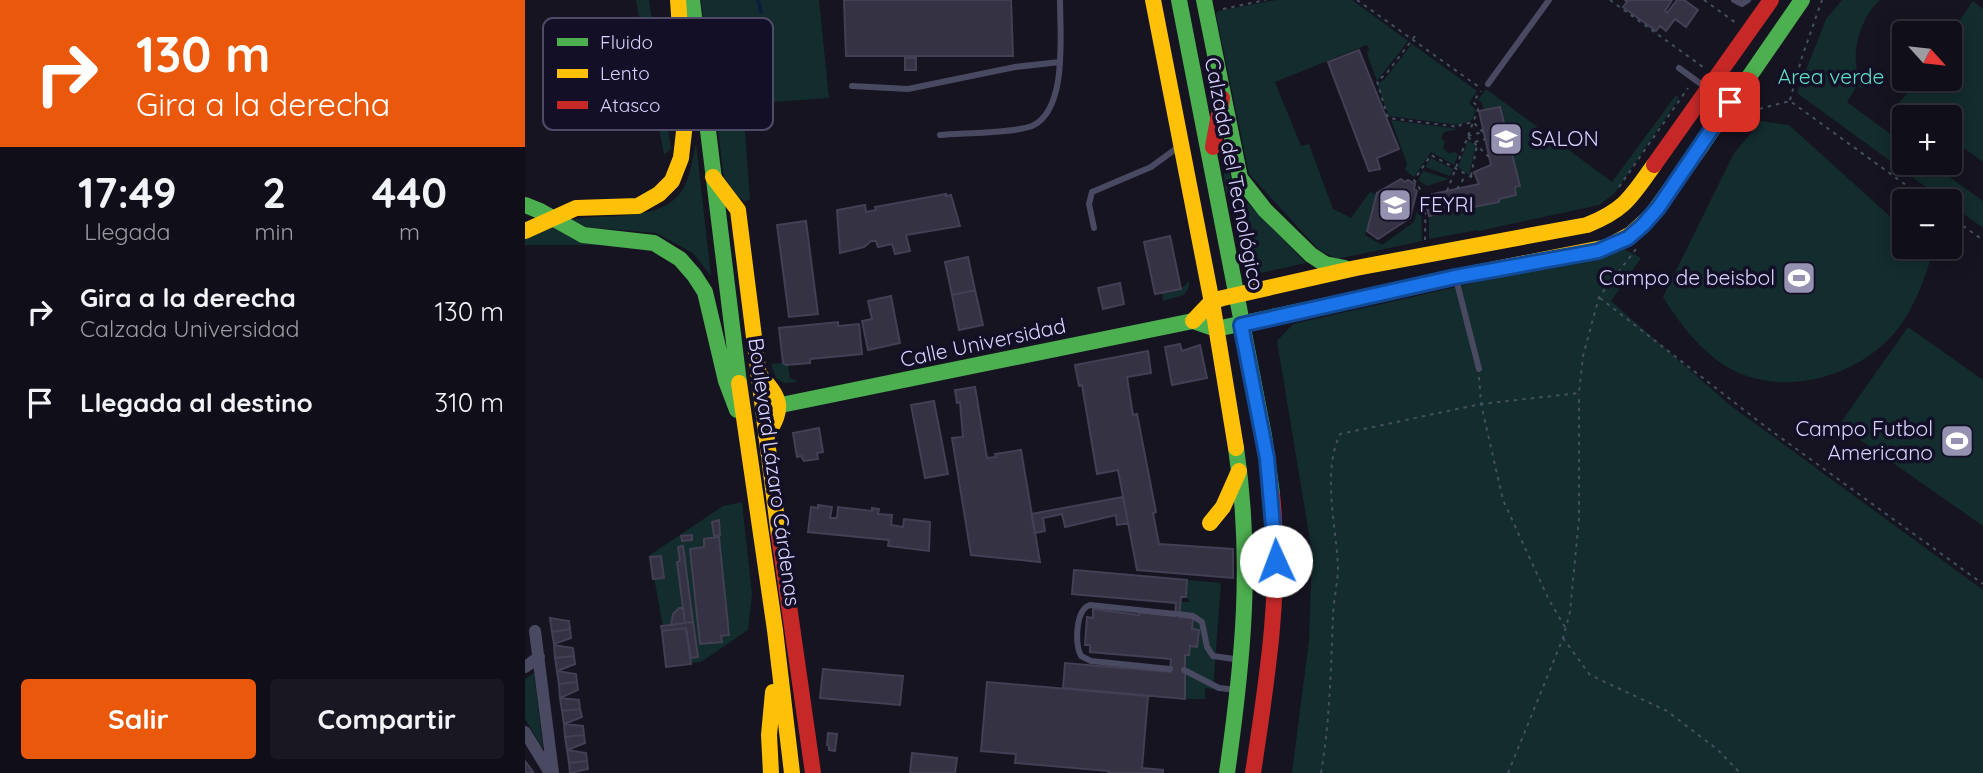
<!DOCTYPE html>
<html lang="es">
<head>
<meta charset="utf-8">
<style>
	body { margin:0; font-family:Quicksand,sans-serif; background:#191822; color:#f1f3f6; height:100vh; display:flex; flex-direction:column; font-size:26px; white-space:nowrap }
	* { box-sizing:border-box; margin:0 }
	p { font-size:23px; color:#9c9ca2 }
	.icon { flex:none; width:38px; height:38px; fill:none; stroke:currentColor; stroke-width:2; stroke-linecap:round; stroke-linejoin:round }
	.map { position:relative; flex:1; overflow:hidden }
	.panel { display:flex; flex-direction:column; background:#100f19; width:525px }
	.panel>* { flex:none }
	.top-card { background:#ea580c; color:#fff; overflow:hidden }
	.needle { width:46px; rotate:117deg }
	.tools { position:absolute; left:1367px; top:21px; display:grid; gap:14px }
	.tools a { display:grid; place-items:center; width:70px; height:70px; border-radius:7px; background:#100f19; box-shadow:0 4px 18px #0003,0 0 0 2px #302f38; font-size:35px }
	.pin { position:absolute; display:grid; place-items:center; width:60px; height:60px; color:#fff; margin:-30px; border-radius:14px; box-shadow:0 4px 10px #0006 }
	.me { position:absolute; width:77px; margin:-38px; rotate:358deg; stroke-linejoin:round; filter:drop-shadow(0 0 5px #0008) }
	.turn { display:flex; align-items:center; gap:24px; height:147px; padding:0 21px; font-size:32px }
	.turn .icon { width:91px; height:91px; stroke-width:2.5 }
	.turn b { display:block; font-size:49px; line-height:60px }
	.eta { display:flex; justify-content:space-evenly; align-items:center; height:119px; text-align:center }
	.eta b { font-size:42px; font-weight:700; line-height:49px }
	.button { display:flex; gap:14px; margin-top:auto; padding:14px 21px }
	.button a { flex:1; height:80px; border-radius:7px; background:#ea580c; color:#fff; font-size:28px; font-weight:700; line-height:80px; text-align:center }
	.button a+a { background:#191822; color:#f1f3f6 }
	ul { padding:0; list-style:none }
	li { display:flex; align-items:center; gap:21px; height:91px; padding:0 21px }
	li div { flex:1 }
	li b { display:block; font-size:26px }
	li em { font-style:normal }
	main { display:flex; flex:1; min-height:0 }
	.map>svg:first-child { display:block }
	.green { fill:#132c2d }
	.lines { fill:none; stroke-linecap:round; stroke-linejoin:round }
	.stream { stroke:#0b1e41; stroke-width:3.5 }
	.building { fill:#343243; stroke:#433f54; stroke-width:2 }
	.path { stroke:#44505f; stroke-width:2; stroke-dasharray:3.5 5; stroke-linecap:butt }
	.lane { stroke:#4a4962; stroke-width:6 }
	.street { stroke:#4a4962; stroke-width:12 }
	.fast { stroke:#4caf50; stroke-width:16 }
	.slow { stroke:#ffc107; stroke-width:16 }
	.jam { stroke:#c62828; stroke-width:16 }
	.route-casing { stroke:#114b97; stroke-width:18 }
	.route { stroke:#1a73e8; stroke-width:12 }
	.labels { text-anchor:middle; stroke-width:7; stroke-linejoin:round; paint-order:stroke }
	.park-label { font-size:21px; fill:#5fe0c0; stroke:#130f26 }
	.poi-label { font-size:21px; fill:#d9d4ff; stroke:#130f26; text-anchor:start }
	.street-label { font-size:21px; fill:#d9d4ff; stroke:#130f26 }
	.key { fill:#130f26; stroke:#4e4a67; stroke-width:2 }
	.key-label { font-size:19px; fill:#d9d4ff }
</style>
</head>
<body>
<main>
<section class="panel">
<div class="top-card">
<div class="turn"><svg class="icon" aria-label="right" viewBox="0 0 24 24"><path d="M7 20v-9h11M14 6l5 5-5 5"/></svg><div><b>130 m</b>Gira a la derecha</div></div>
</div>
<div class="eta">
<div><b>17:49</b><p>Llegada</p></div>
<div><b>2</b><p>min</p></div>
<div><b>440</b><p>m</p></div>
</div>
<ul>
<li><svg class="icon" aria-label="right" viewBox="0 0 24 24"><path d="M7 20v-9h11M14 6l5 5-5 5"/></svg><div><b>Gira a la derecha</b><p>Calzada Universidad</p></div><em>130 m</em></li>
<li><svg class="icon" aria-label="arrive" viewBox="0 0 24 24"><path d="M6 21V4h12l-3 4 3 4H6"/></svg><div><b>Llegada al destino</b></div><em>310 m</em></li>
</ul>
<div class="button"><a>Salir</a><a>Compartir</a></div>
</section>
<div class="map">
<svg width="1458" height="773" viewBox="0 0 1458 773">
	<rect width="100%" height="100%" fill="#161421"/>
	<path class="green" d="M111,0H124L146,149L139,155Z
		M176,0H294L304,98L218,104L225,200L219,201L213,197L199,177Z
		M751,0H827L883,41L852,81L842,53L844,50L842,45L750,82L776,146L784,144L808,209L826,218L845,192L852,195L840,235L857,245L889,222L896,196L897,241L812,259L794,250L724,174L691,14L693,11Z
		M1317,0H1355C1333,20 1322,62 1339,88L1332,86L1322,102L1379,144V163H1405L1458,201V228L1425,204L1424,201H1420L1272,93L1301,19Z
		M1448,1L1458,9V162L1425,138L1424,117H1396L1375,102L1392,79H1424L1425,34Z
		M887,44L952,91L944,103L951,110L947,120L933,125L864,116L852,84L860,79Z
		M961,89L1087,182L1151,95L1154,98L1089,194L1074,205L954,231L953,230L904,239V216L974,202V199L995,186L975,107L959,110L957,103L953,100Z
		M866,120L933,129L919,132L916,138L920,142L918,148L923,153L930,152L933,155L929,165L906,152L889,177L880,170L882,163Z
		M1236,121L1264,125L1379,229V247H1399L1407,255C1397,286 1385,320 1360,343C1317,383 1243,398 1193,361C1170,344 1153,321 1138,297L1209,153Z
		M695,134L707,183L701,196Z
		M943,140L951,146L944,175L933,167Z
		M171,143L186,276L168,253L131,233L61,227L46,220C81,212 141,225 160,185C166,173 168,156 171,143Z
		M906,158L928,169L925,176L900,167Z
		M898,171L924,179L902,186L893,180Z
		M710,189L717,197L781,263L727,275L721,270L707,198Z
		M29,227L76,245H0V238Z
		M1099,249L1116,258L1086,301L1206,406L1458,590V773H767L784,640L787,552L752,341L768,324Z
		M664,281V287L659,295L638,301L637,293L656,289Z
		M1383,327L1458,380V526L1314,425Z
		M258,363L263,365L265,378L273,382L259,383L251,378L246,364Z
		M217,502L227,594L223,630L176,662L145,665L125,555L198,506Z
		M663,580L696,583L688,689L680,688V699H660L661,675L658,674L660,655L665,646L672,647L673,630L667,629L654,617L655,602H665L661,597Z
		M9,673L18,749L0,719V679Z"/>
	<g class="lines">
		<path class="stream" d="M233,0L236,12"/>
	</g>
	<path class="building" d="M319,0H486L488,56H321Z
		M1100,0H1147L1140,11L1142,13L1152,0H1159L1173,10L1161,27L1150,19L1141,31L1135,26L1131,31L1098,7L1102,2Z
		M834,50L874,149L852,158L855,169L844,171L803,62Z
		M380,58H391V70H380Z
		M975,107L995,186L990,187L991,195L974,199V202L904,216L899,196L954,184L949,172L966,165L954,111Z
		M876,179L880,182L883,180L890,184L889,189L892,191L885,218L853,239L842,231L852,193Z
		M421,194V196L426,195L435,226L381,235L385,251L370,254L367,244L353,247L351,241H346L339,247L315,253L312,210L340,205L341,212L351,210L350,207Z
		M281,221L293,314L264,317L252,225Z
		M645,236L656,289L630,294L619,242Z
		M443,257L450,290L427,295L420,262Z
		M595,283L599,304L578,309L573,288Z
		M450,290L458,325L434,330L427,295Z
		M366,296L375,343L343,350L337,321L347,319L343,301Z
		M313,322V326L334,324L337,354L285,359V363L261,365L258,363L254,328Z
		M655,344L657,351L675,345L682,378L647,385L640,347Z
		M623,351L626,373L602,377L608,415L612,414L631,512L628,513L634,544L708,549V578L612,570L593,470L572,474L557,385L554,386L550,365Z
		M450,387L462,458L471,457L470,454L496,450L515,562L446,555L427,438L438,437L435,402L432,403L430,390Z
		M409,401L423,474L400,478L386,405Z
		M294,428L298,452L292,453L293,459L279,461L276,456L272,457L268,433Z
		M598,497L603,523L592,525L591,515L540,527L537,514L518,518L520,531L510,533L506,514Z
		M293,505L307,507L305,518H312L313,507L347,511V508L354,509L353,514L367,515L366,525L378,527L379,519L405,522L404,551L363,546L364,540L283,532L286,507L293,508Z
		M194,520L195,535L189,536L187,522Z
		M167,535V540L157,541L156,536Z
		M194,537L204,635L196,636L197,642L175,644L165,549L179,547V539Z
		M158,546L168,622L160,623L152,562L155,561L153,547Z
		M136,556L139,578L128,579L125,557Z
		M549,570L662,580L661,597H656L654,617L668,618L667,629L674,630L672,647L665,646L664,655H660V699L538,688L540,663L645,672L646,659L565,652V645H560L562,617L568,618V609L614,615V612L650,615L651,603L547,594Z
		M154,608H158L160,623L146,625L148,614Z
		M25,618L44,621L45,629L27,632Z
		M168,622L173,657L166,658L161,628L137,631L136,626Z
		M161,628L166,664L141,667L137,631Z
		M45,629L46,638L29,644L27,632Z
		M29,645L48,648L49,656L30,658Z
		M49,656L50,664L32,671L30,658Z
		M298,669L378,676L375,705L295,698Z
		M32,671L51,674L52,682L34,684Z
		M52,682L53,690L35,698L34,684Z
		M462,682L623,696L617,768L638,770V773H583L584,771L490,763L491,754L456,751Z
		M35,698L54,700L55,709L37,711Z
		M55,709L57,717L39,724L37,711Z
		M39,724L58,726L59,735L40,737Z
		M303,733L312,734L310,751L304,750V746L302,745Z
		M59,735L60,743L42,750L40,737Z
		M42,750L61,753L62,761L44,763Z
		M387,753L432,758L430,773H385Z
		M0,761L8,772L6,773H0Z
		M62,761L63,769L45,773L44,763Z"/>
	<g class="lines">
		<path class="path" d="M832,0L954,87
			M1085,0L1178,67
			M1179,0L1211,23
			M698,9L741,0
			M890,36L861,74L852,81L863,118L934,127L935,125L948,122L959,133
			M1265,100L1277,57L1297,0
			M1218,113L1265,101L1403,201
			M943,136L958,132
			M943,137L964,157
			M950,142L961,139
			M946,176L952,145
			M1094,187L1163,88
			M932,189L941,175
			M922,191L954,107L948,102L956,91
			M1424,216L1458,240
			M900,240C900,219 903,197 889,180L906,155L950,179
			M1075,298L1241,427L1458,584
			M954,377L956,404L978,500L1024,600L1040,627
			M1038,638L1065,675L1142,711L1193,750L1215,773
			M796,773C805,720 806,667 808,614C809,598 813,581 813,566C811,524 797,473 815,434L956,404L1054,393L1058,356L1074,297L1111,249
			M983,773L1038,638L1045,612L1054,518V394"/>
		<path class="lane" d="M1209,0L1217,4L1223,0
			M1154,68L1180,87
			M963,84L1024,0
			M327,86L383,89L490,67L535,62
			M415,135C436,133 489,133 507,126C543,110 535,33 535,0
			M569,228L564,204L567,192L626,167L652,148
			M931,279L954,369
			M654,614L668,616L677,622L682,647L688,656L709,659L712,656
			M645,669L566,661L556,656C550,644 550,610 565,605L650,614
			M659,670L694,688L712,690"/>
		<path class="street" d="M10,631L28,773
			M0,667L14,657
			M0,732L25,773"/>
		<path class="fast" d="M167,0L214,383
			M654,0L739,436L747,494
			M679,0L715,178L740,210L786,255L800,264L820,268
			M1177,145L1277,0
			M0,205L15,211L58,235L129,243L155,259L169,275L180,292L201,381L212,410
			M256,405L668,321L691,329L827,300
			M702,773C718,661 728,562 711,448"/>
		<path class="slow" d="M628,0L688,308L711,448
			M188,177L213,210L254,536
			M0,231L51,208L113,206L134,194L147,181L156,158L161,114L153,0
			M827,300L930,277L1082,247L1106,234L1126,216L1177,145
			M668,321L687,301L698,298L831,268L1062,225C1100,210 1106,197 1129,165
			M233,373C255,398 261,406 241,436
			M214,383L250,630L267,773
			M685,523L698,507L714,471
			M246,773L244,735L248,692"/>
		<path class="jam" d="M688,147L697,98
			M1129,165L1246,0
			M254,536L288,773
			M728,773C742,680 757,588 747,494"/>
	</g>
	<g class="lines">
		<defs>
			<path id="route" d="M751,561L742,458L716,325L930,277L1073,251L1103,238L1118,225L1133,208L1205,102"/>
		</defs>
		<use href="#route" class="route-casing"/>
		<use href="#route" class="route"/>
	</g>
	<defs>
		<symbol id="university-square" viewBox="-11 -11 22 22"><rect x="-9" y="-9" width="18" height="18" rx="4" fill="#9591b1" stroke="#130f26"/><path d="M0-5L7-2L0 1L-7-2ZM-4 1L0 2.5L4 1V4Q0 6-4 4Z" fill="#fff"/></symbol>
		<symbol id="stadium-square" viewBox="-11 -11 22 22"><rect x="-9" y="-9" width="18" height="18" rx="4" fill="#9591b1" stroke="#130f26"/><path d="M0-5a6.5 5 0 1 0 0 10a6.5 5 0 1 0 0-10ZM-3.5-1.8h7v3.6h-7Z" fill="#fff"/></symbol>
	</defs>
	<g fill-rule="evenodd">
		<use href="#university-square" x="962" y="120" width="38" height="38"/>
		<use href="#university-square" x="851" y="186" width="38" height="38"/>
		<use href="#stadium-square" x="1255" y="259" width="38" height="38"/>
		<use href="#stadium-square" x="1413" y="422" width="38" height="38"/>
	</g>
	<g class="labels">
		<g class="park-label">
			<text x="1306" y="84">Area verde</text>
		</g>
		<g class="poi-label">
			<text x="1006" y="146">SALON</text>
			<text x="894" y="212">FEYRI</text>
			<text x="1250" y="285" text-anchor="end">Campo de beisbol</text>
			<text x="1408" y="436" text-anchor="end">Campo Futbol<tspan x="1408" dy="24">Americano</tspan></text>
		</g>
		<g class="street-label">
			<text transform="translate(709 174) rotate(79)" y="7">Calzada del Tecnológico</text>
			<text transform="translate(458 343) rotate(-12)" y="7">Calle Universidad</text>
			<text transform="translate(249 472) rotate(82)" y="7">Boulevard Lázaro Cárdenas</text>
		</g>
	</g>
	<rect x="18" y="18" width="230" height="112" rx="10" class="key"/>
	<rect x="32" y="38" width="31" height="8" fill="#4caf50"/>
	<rect x="32" y="69" width="31" height="9" fill="#ffc107"/>
	<rect x="32" y="101" width="31" height="8" fill="#c62828"/>
	<g class="key-label">
		<text x="75" y="49">Fluido</text>
		<text x="75" y="80">Lento</text>
		<text x="75" y="112">Atasco</text>
	</g>
</svg>
<div class="tools">
<a><svg class="needle" viewBox="-14 -14 28 28"><path d="M0-13l5 13h-10z" fill="#e53935"/><path d="M0 13l5-13h-10z" fill="#9c9ca2"/></svg></a>
<a>+</a>
<a>−</a>
</div>
<div class="pin" style="left:1205px;top:102px;background:#d93025"><svg class="icon" aria-label="arrive" viewBox="0 0 24 24"><path d="M6 21V4h12l-3 4 3 4H6"/></svg></div>
<svg class="me" style="left:751px;top:561px" viewBox="-20 -20 40 40"><circle r="19" fill="#fff"/><path d="M0-13L10 11 0 6-10 11z" fill="#1a73e8"/></svg>
</div>
</main>
</body>
</html>
